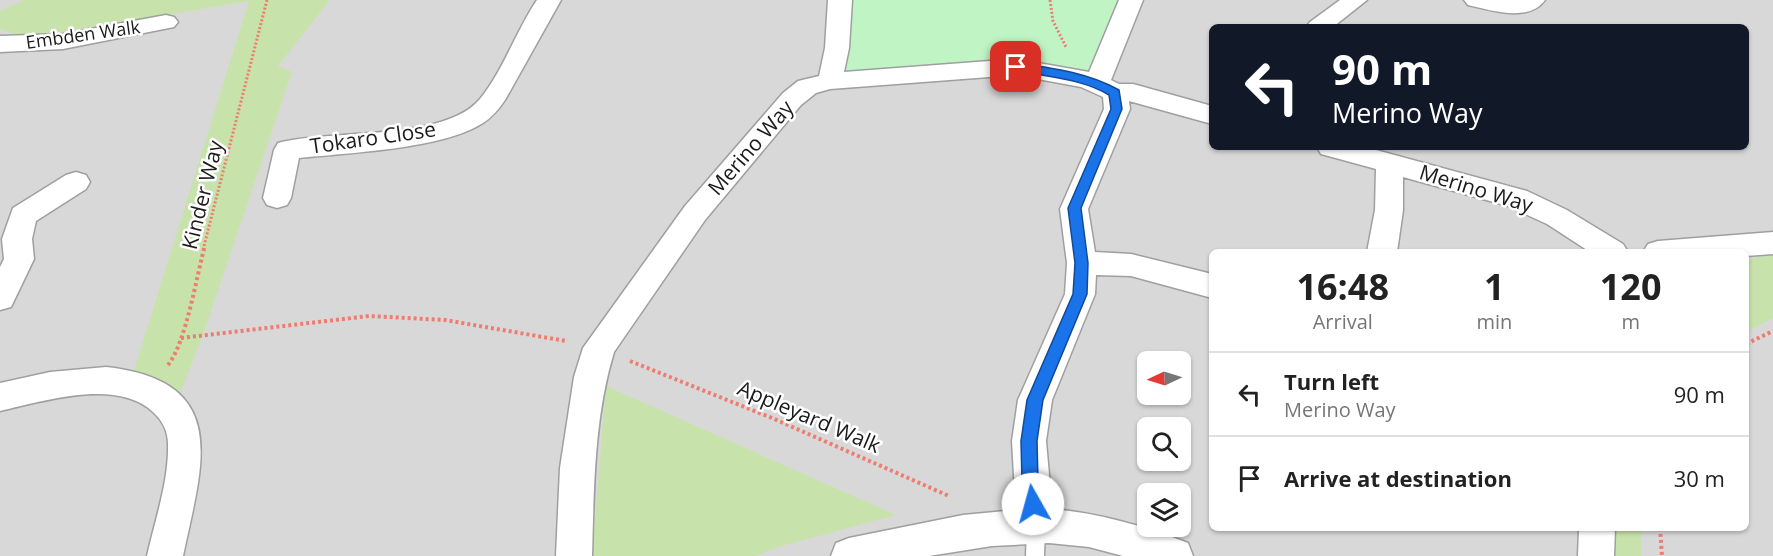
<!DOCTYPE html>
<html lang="en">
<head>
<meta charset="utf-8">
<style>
	body { margin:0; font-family:"Open Sans",sans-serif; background:#f2f2f2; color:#222; height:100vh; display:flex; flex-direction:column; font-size:22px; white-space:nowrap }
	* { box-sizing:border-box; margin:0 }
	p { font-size:20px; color:#767676 }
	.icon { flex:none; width:33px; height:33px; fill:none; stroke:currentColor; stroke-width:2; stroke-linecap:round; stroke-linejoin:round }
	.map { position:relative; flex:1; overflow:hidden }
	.side { position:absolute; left:1209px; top:249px; width:540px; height:282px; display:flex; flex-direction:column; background:#fff; border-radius:9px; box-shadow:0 2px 4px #0004 }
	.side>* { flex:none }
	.top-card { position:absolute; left:1209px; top:24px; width:540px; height:126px; border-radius:9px; box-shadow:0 2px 4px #0004; background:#111827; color:#fff; overflow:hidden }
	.needle { width:39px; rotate:266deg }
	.fabs { position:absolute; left:1137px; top:351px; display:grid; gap:12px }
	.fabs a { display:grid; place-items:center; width:54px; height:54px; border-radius:9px; background:#fff; box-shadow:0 2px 4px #0004; font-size:30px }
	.pin { position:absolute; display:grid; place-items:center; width:51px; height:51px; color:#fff; margin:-26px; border-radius:12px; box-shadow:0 3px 9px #0006 }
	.me { position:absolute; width:66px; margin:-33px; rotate:353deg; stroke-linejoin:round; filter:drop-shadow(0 0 4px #0008) }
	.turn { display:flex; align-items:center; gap:21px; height:126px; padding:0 24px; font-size:27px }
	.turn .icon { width:78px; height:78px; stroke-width:2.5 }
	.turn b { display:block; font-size:42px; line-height:51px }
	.eta { display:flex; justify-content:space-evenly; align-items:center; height:102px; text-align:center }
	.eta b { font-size:36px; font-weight:700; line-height:42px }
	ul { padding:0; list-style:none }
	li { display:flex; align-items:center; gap:18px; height:84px; padding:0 24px; border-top:2px solid #e0e0e0 }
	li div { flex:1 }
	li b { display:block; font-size:22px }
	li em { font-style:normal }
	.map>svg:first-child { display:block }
	.residential { fill:#d9d8d8; fill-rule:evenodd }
	.grass { fill:#c7e3ab }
	.park { fill:#c1f4c4 }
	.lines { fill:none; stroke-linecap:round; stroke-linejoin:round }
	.service-casing { stroke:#9f9f9f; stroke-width:3 }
	.minor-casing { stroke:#9f9f9f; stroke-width:3 }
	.path-far1 { stroke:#ee7c71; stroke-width:3; stroke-dasharray:2 2; stroke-linecap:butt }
	.path { stroke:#ee7c71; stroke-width:4; stroke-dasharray:3 3; stroke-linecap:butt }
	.service { fill:#fff; fill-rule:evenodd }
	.minor { fill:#fff; fill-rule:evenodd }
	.route { fill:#1a73e8; stroke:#114b97; stroke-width:1.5 }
	.labels { text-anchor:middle; stroke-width:5; stroke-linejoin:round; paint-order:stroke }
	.far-street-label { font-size:18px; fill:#1b1b1b; stroke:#fff }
	.street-label { font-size:21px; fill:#1b1b1b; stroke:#fff }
</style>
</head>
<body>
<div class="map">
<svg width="1773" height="556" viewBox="0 0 1773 556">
	<rect width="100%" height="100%" fill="#ece8e2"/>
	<path class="residential" d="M0,0H1773V556H0ZM1212,27H1746V147H1212ZM1212,252H1746V528H1212ZM1148,362H1180V394H1148ZM1148,428H1180V460H1148ZM1148,494H1180V526H1148Z"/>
	<path class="grass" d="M24,0H330L278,66L292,72L203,335L174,409L130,383L249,1L60,33C39,35 20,38 0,29V11Z
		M1773,255V318L1746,332V259Z
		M606,386L896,515L778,547L755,556H592Z
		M1611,528H1641V556H1612Z"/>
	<path class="park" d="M840,0H1131L1097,83L1055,72L830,81Z"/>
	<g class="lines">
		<defs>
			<path id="service" d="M1036,518L1042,521L1045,527L1044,556H1026L1027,527L1030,521Z"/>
			<path id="minor" d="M537,0H561L505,100C499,109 492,117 483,123C443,149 347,153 299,158L291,198L287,205L277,208L267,205L263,198L274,150L278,143C329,129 444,142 480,99C504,69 516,31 537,0Z
				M828,0H852L849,48L844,72L1016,59L1089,72L1119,0H1143L1111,80L1119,84H1133L1212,106V124L1129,101L1130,109L1088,209L1095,252L1131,254L1212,274V298L1131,276L1096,275L1095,294L1052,400L1046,441L1052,509C1099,513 1144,526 1188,543L1193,556H1123L1089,547L1049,543L992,546L929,556H831L836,543L849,538L963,515L1016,510L1012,441L1018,400L1065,294L1067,263L1060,209L1104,109L1103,97L1081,87L1016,75L830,89L816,93L801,105L705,220L614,352C594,418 594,488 592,556H556L560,468L574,377L583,348L685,206L783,93L798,81L819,76L825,48Z
				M1340,0H1367L1333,27H1306L1310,22Z
				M1464,0H1545C1529,23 1490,10 1468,5Z
				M166,15L174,17L178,22L174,27L63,49L0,52V36L63,34Z
				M1317,147H1365L1527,191L1567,210L1623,244L1628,252H1590L1547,224L1508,206L1403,177V210L1397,252H1367L1375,210L1376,169L1321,154Z
				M76,172L86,175L90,182L86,189L36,221L32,239L34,259L11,307L0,310V267L4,259L2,239L13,208L66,175Z
				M1773,232V254L1746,256V252H1643L1648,244L1658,241Z
				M106,367C233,381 202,465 183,556H147C155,520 169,481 168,444C168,431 162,420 153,412C117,378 44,401 0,411V383L50,372Z
				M1579,528H1615L1614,556H1578Z"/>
		</defs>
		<use href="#service" class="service-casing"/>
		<use href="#minor" class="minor-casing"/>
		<path class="path-far1" d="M1050,0L1053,21L1066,47
			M204,246L267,0"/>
		<path class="path" d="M181,338L369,316L445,320L566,341
			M1746,344L1773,331
			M630,361L772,418L949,496
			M168,365C186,343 197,274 205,245
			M1660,528L1662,556"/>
		<use href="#service" class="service"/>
		<use href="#minor" class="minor"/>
	</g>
	<path class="route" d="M1016,63C1051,68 1087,72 1119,90L1122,109L1081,208L1088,263L1087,294L1043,400L1037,441L1038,481L1041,504L1039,509L1033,511L1027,509L1022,481L1021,441L1027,400L1073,294L1075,263L1068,208L1111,109L1109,95C1079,77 1045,78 1012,69V64Z"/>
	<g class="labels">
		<g class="far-street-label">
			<text transform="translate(83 35) rotate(-8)" y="6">Embden Walk</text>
		</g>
		<g class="street-label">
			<text transform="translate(373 138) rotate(-8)" y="7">Tokaro Close</text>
			<text transform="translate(751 148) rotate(-49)" y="7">Merino Way</text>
			<text transform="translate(1476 189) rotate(17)" y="7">Merino Way</text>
			<text transform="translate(203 195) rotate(-76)" y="7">Kinder Way</text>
			<text transform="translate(809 417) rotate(23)" y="7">Appleyard Walk</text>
		</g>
	</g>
</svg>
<div class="fabs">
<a><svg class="needle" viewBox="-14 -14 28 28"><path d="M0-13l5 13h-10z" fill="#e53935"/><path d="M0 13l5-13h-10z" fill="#767676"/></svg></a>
<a><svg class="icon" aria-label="search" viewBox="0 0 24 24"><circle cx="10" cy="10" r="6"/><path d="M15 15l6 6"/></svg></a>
<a><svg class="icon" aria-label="layers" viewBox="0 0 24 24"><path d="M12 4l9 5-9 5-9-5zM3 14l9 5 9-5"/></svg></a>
</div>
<div class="pin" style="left:1016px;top:67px;background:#d93025"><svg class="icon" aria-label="arrive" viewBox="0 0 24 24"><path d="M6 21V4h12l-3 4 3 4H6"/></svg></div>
<svg class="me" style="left:1033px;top:504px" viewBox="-20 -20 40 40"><circle r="19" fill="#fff"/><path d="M0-13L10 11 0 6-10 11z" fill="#1a73e8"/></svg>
<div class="top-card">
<div class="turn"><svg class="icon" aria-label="left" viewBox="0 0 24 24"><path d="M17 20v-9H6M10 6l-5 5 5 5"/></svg><div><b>90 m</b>Merino Way</div></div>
</div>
<section class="side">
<div class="eta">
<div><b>16:48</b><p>Arrival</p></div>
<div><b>1</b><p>min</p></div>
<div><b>120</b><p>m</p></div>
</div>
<ul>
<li><svg class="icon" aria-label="left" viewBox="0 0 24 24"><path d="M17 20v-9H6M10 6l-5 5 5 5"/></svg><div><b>Turn left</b><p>Merino Way</p></div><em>90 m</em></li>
<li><svg class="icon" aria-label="arrive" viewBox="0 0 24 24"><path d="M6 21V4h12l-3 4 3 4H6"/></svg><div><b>Arrive at destination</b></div><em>30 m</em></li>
</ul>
</section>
</div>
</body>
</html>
